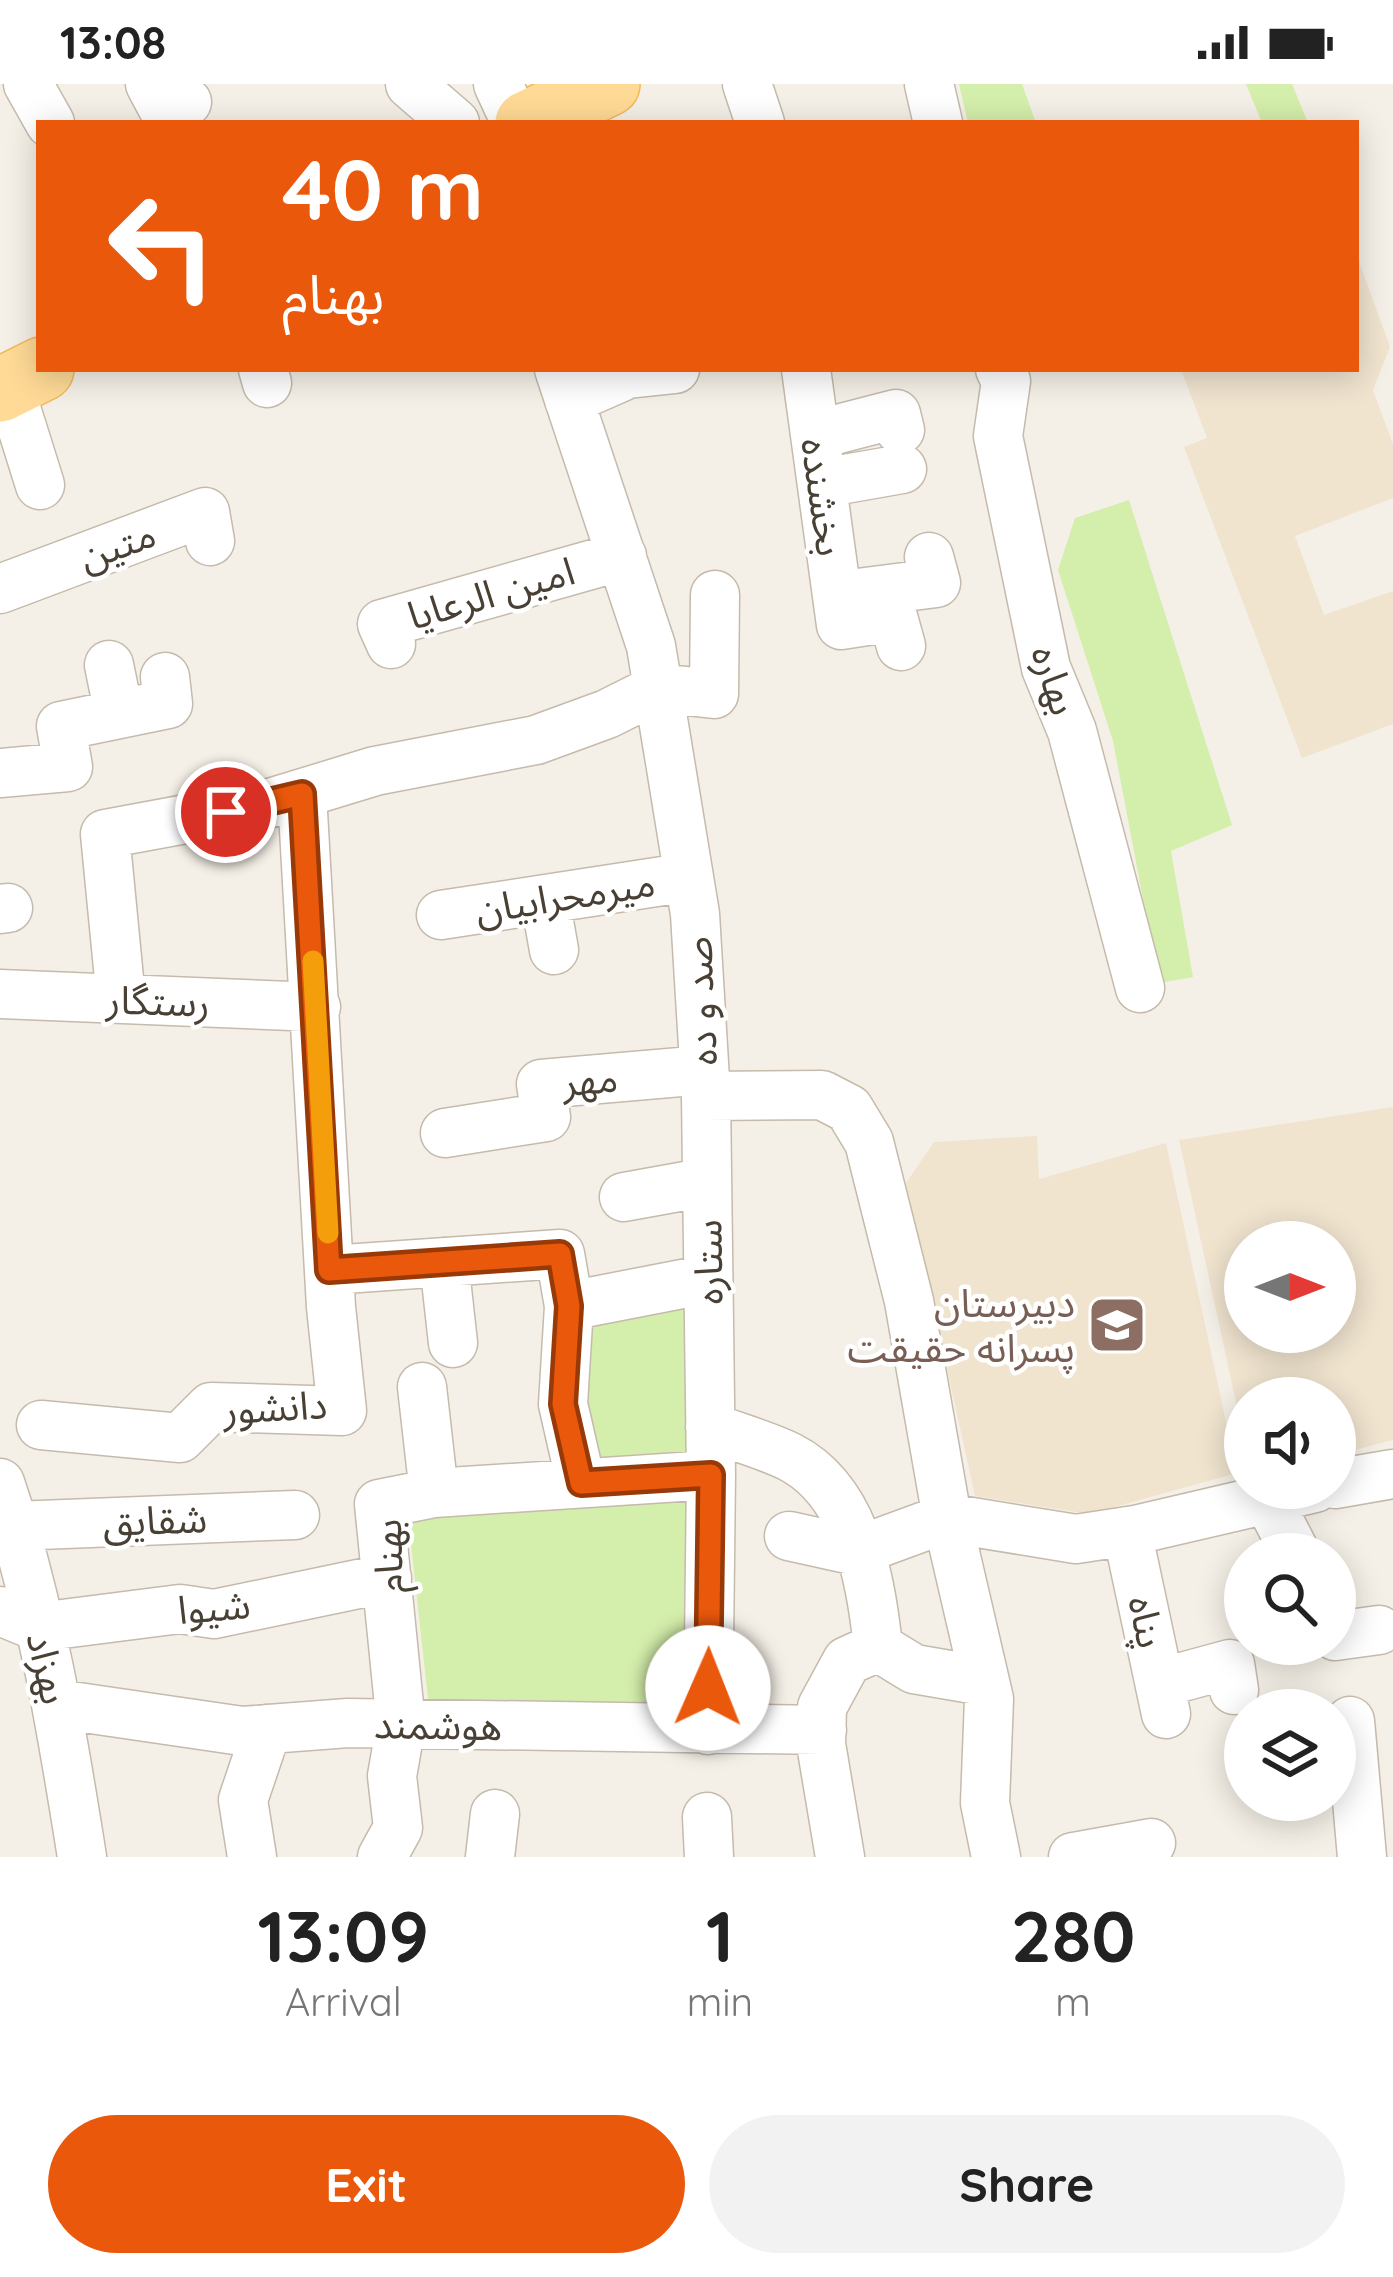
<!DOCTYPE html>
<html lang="en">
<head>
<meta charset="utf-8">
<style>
	body { margin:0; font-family:Quicksand,"Noto Sans Arabic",sans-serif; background:#f2f2f2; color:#222; height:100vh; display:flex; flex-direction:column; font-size:45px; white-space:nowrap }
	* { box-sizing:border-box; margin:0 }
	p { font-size:39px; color:#767676 }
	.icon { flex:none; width:66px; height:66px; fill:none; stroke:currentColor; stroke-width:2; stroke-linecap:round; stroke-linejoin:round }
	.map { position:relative; height:1773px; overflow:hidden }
	.sheet { display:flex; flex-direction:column; background:#fff; flex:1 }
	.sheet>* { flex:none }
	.banner { position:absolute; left:36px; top:36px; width:1323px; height:252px; border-radius:0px; box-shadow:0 6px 30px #0003; background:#ea580c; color:#fff; overflow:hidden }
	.needle { width:78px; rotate:90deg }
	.buttons { position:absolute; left:1224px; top:1137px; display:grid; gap:24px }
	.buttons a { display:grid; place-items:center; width:132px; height:132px; border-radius:50%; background:#fff; box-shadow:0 6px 30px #0003; font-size:60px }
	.pin { position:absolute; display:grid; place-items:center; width:102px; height:102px; color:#fff; margin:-51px; border:6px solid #fff; border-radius:50%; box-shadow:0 3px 12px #0007 }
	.me { position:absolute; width:132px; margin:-66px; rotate:1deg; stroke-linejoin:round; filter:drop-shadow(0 0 9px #0008) }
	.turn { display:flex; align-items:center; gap:42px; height:252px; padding:0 48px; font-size:54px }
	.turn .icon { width:156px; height:156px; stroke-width:2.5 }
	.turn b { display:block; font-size:84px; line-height:102px }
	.eta { display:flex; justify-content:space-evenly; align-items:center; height:204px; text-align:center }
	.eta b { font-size:72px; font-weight:700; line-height:84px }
	.button { display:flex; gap:24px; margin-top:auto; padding:24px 48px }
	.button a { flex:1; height:138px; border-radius:72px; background:#ea580c; color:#fff; font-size:48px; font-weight:700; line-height:138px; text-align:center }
	.button a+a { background:#f2f2f2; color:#222 }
	.status { display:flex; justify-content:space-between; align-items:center; height:84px; padding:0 60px; background:#fff; direction:ltr }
	.status svg { height:33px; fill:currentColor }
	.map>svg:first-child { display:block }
	.education { fill:#f0e4cf; fill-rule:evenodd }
	.green { fill:#d4eeab }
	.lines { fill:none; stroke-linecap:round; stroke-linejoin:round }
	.minor-casing { stroke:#c5baab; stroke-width:51 }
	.major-casing { stroke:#f1b959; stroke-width:66 }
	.minor { stroke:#fff; stroke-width:48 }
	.major { stroke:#ffda96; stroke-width:63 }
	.route-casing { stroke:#983908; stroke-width:30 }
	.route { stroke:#ea580c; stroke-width:21 }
	.slow { stroke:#f59e0b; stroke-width:21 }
	.labels { text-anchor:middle; stroke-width:9; stroke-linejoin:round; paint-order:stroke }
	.street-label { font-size:39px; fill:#494035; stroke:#fff }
	.education-label { font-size:39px; fill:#785e54; stroke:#fff; text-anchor:end }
</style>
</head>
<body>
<div class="status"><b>13:08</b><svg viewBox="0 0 49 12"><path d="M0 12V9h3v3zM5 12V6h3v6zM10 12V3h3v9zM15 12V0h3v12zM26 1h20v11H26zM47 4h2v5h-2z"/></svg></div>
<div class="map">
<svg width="1393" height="1773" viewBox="0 0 1393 1773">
	<rect width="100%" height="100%" fill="#f5f0e7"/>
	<path class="education" d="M1356,169L1390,263L1373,306L1393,360V414L1295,452L1324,531L1393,507V640L1302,674L1184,363L1207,354L1181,285H1356Z
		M1393,1023V1356L1335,1371V1314H1245V1360L1179,1056ZM1245,1158H1335V1248H1245Z
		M1037,1052L1039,1095L1166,1059L1237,1389L1089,1430L975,1412L906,1099L934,1058Z"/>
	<path class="green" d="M959,0H1022L1036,39H968Z
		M1246,0H1292L1308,39H1262Z
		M1129,416L1232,741L1171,767L1193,893L1159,899L1113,657L1058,486L1075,434Z
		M693,1223L697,1620L429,1624L408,1433L592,1424L583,1230Z"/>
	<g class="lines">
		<defs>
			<path id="minor" d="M28,0L50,39
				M150,0L166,30L187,18
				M410,0L455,39
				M498,0L516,39
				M747,0L760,39
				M929,0L938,39
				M263,285L267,299
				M559,285L651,562L695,830L706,1012L822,1011L849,1025L869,1058L909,1217L947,1434L989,1615L985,1719L996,1773
				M806,285L841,541L893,533L901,562
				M1000,285L1006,297L998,352L1046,584L1072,647L1140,904
				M9,302L40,401
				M569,316L628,290L675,285
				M815,351L896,330L900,346
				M822,399L902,385
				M0,505L205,428L210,457
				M842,511L936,499L929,473
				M391,560L382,540L622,472
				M109,581L119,630
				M0,689L68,683L61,642L168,620L165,593
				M545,815L554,866
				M0,825L8,824
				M441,831L689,793
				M0,910L316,923
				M121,915L105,750L267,720L375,687L536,656L607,630L659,604L714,610L715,511
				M706,1012L711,1391L708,1646
				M445,1049L546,1033L541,1000L704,986
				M624,1113L707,1098
				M444,1178L453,1259
				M330,1186L560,1170L569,1222L708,1195
				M569,1222L563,1320L581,1399
				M422,1303L434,1409
				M41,1341L180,1354L211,1323L342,1327L331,1223L302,710
				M710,1343C736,1353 766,1361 790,1373C856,1407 871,1495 878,1563L914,1585L984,1597
				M0,1399C41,1520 62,1647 82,1773
				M1335,1400L1393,1390
				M1267,1414L1296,1470
				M14,1442L295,1431
				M1127,1447L1166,1630
				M789,1452L857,1467L947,1434L1076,1455L1135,1446L1315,1404
				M0,1527L39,1543L180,1525L214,1530L387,1494
				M1335,1552L1379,1546
				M1160,1599L1230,1580L1234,1606
				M57,1620L242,1647L348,1639L822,1646
				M1350,1637L1362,1773
				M707,1733L709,1773
				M252,1773L243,1716L267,1645
				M382,1773L398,1744L392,1692L401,1641L379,1420L434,1409L711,1391
				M490,1773L495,1730
				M840,1773L821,1660L822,1623L847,1577L878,1563
				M1073,1773L1151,1759"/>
			<path id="major" d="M527,39L608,0
				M0,306L42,285"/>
		</defs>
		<use href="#minor" class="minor-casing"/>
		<use href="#major" class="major-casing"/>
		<use href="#minor" class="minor"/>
		<use href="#major" class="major"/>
	</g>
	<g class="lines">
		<defs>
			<path id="route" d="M226,728L302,710L329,1186L560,1170L569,1222L563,1320L581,1399L711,1391L708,1604"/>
		</defs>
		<use href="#route" class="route-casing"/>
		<use href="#route" class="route"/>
		<path class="slow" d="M313,877L328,1149"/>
	</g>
	<defs>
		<symbol id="school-square" viewBox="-11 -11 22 22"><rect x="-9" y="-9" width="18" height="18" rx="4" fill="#8d6e63" stroke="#fff"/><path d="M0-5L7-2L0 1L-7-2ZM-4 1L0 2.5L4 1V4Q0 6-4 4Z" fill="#fff"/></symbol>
	</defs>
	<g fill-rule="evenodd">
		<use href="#school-square" x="1084" y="1208" width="66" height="66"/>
	</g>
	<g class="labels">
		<g class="street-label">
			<text transform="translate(823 413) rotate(82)" y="14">بخشنده</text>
			<text transform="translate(117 461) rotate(-20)" y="14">متین</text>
			<text transform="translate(491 509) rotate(-16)" y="14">امین الرعایا</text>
			<text transform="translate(1055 596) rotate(72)" y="14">بهاره</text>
			<text transform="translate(565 812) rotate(-9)" y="14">میرمحرابیان</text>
			<text transform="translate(158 917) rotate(2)" y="14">رستگار</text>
			<text transform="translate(700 917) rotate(-93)" y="14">صد و ده</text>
			<text transform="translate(590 996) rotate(-5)" y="14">مهر</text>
			<text transform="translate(708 1178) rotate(-91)" y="14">ستاره</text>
			<text transform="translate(275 1323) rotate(-3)" y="14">دانشور</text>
			<text transform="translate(155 1436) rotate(-2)" y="14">شقایق</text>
			<text transform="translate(388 1472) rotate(-92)" y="14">بهنام</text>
			<text transform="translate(214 1523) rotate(-5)" y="14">شیوا</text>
			<text transform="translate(1147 1538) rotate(78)" y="14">پناه</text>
			<text transform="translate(48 1584) rotate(77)" y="14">بهزاد</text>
			<text transform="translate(438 1641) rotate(1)" y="14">هوشمند</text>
		</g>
		<g class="education-label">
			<text x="1075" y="1233">دبیرستان<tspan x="1075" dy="45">پسرانه حقیقت</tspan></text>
		</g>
	</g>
</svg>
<div class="buttons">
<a><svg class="needle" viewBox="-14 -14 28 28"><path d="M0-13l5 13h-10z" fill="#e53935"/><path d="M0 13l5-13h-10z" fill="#767676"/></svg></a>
<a><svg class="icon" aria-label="sound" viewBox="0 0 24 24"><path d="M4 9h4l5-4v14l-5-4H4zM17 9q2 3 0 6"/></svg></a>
<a><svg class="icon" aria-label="search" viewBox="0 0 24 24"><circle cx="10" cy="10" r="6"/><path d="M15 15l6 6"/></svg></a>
<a><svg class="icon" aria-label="layers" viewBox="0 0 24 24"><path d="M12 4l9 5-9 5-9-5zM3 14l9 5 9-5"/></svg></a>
</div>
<div class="pin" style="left:226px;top:728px;background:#d93025"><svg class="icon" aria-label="arrive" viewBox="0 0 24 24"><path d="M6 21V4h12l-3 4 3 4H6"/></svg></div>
<svg class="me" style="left:708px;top:1604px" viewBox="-20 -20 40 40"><circle r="19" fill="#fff"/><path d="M0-13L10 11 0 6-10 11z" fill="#ea580c"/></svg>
<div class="banner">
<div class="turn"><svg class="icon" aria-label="left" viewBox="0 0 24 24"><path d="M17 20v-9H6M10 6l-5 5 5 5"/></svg><div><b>40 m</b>بهنام</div></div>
</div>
</div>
<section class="sheet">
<div class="eta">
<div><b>13:09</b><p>Arrival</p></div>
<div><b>1</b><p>min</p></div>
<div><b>280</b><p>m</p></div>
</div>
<div class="button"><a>Exit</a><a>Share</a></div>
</section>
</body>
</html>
